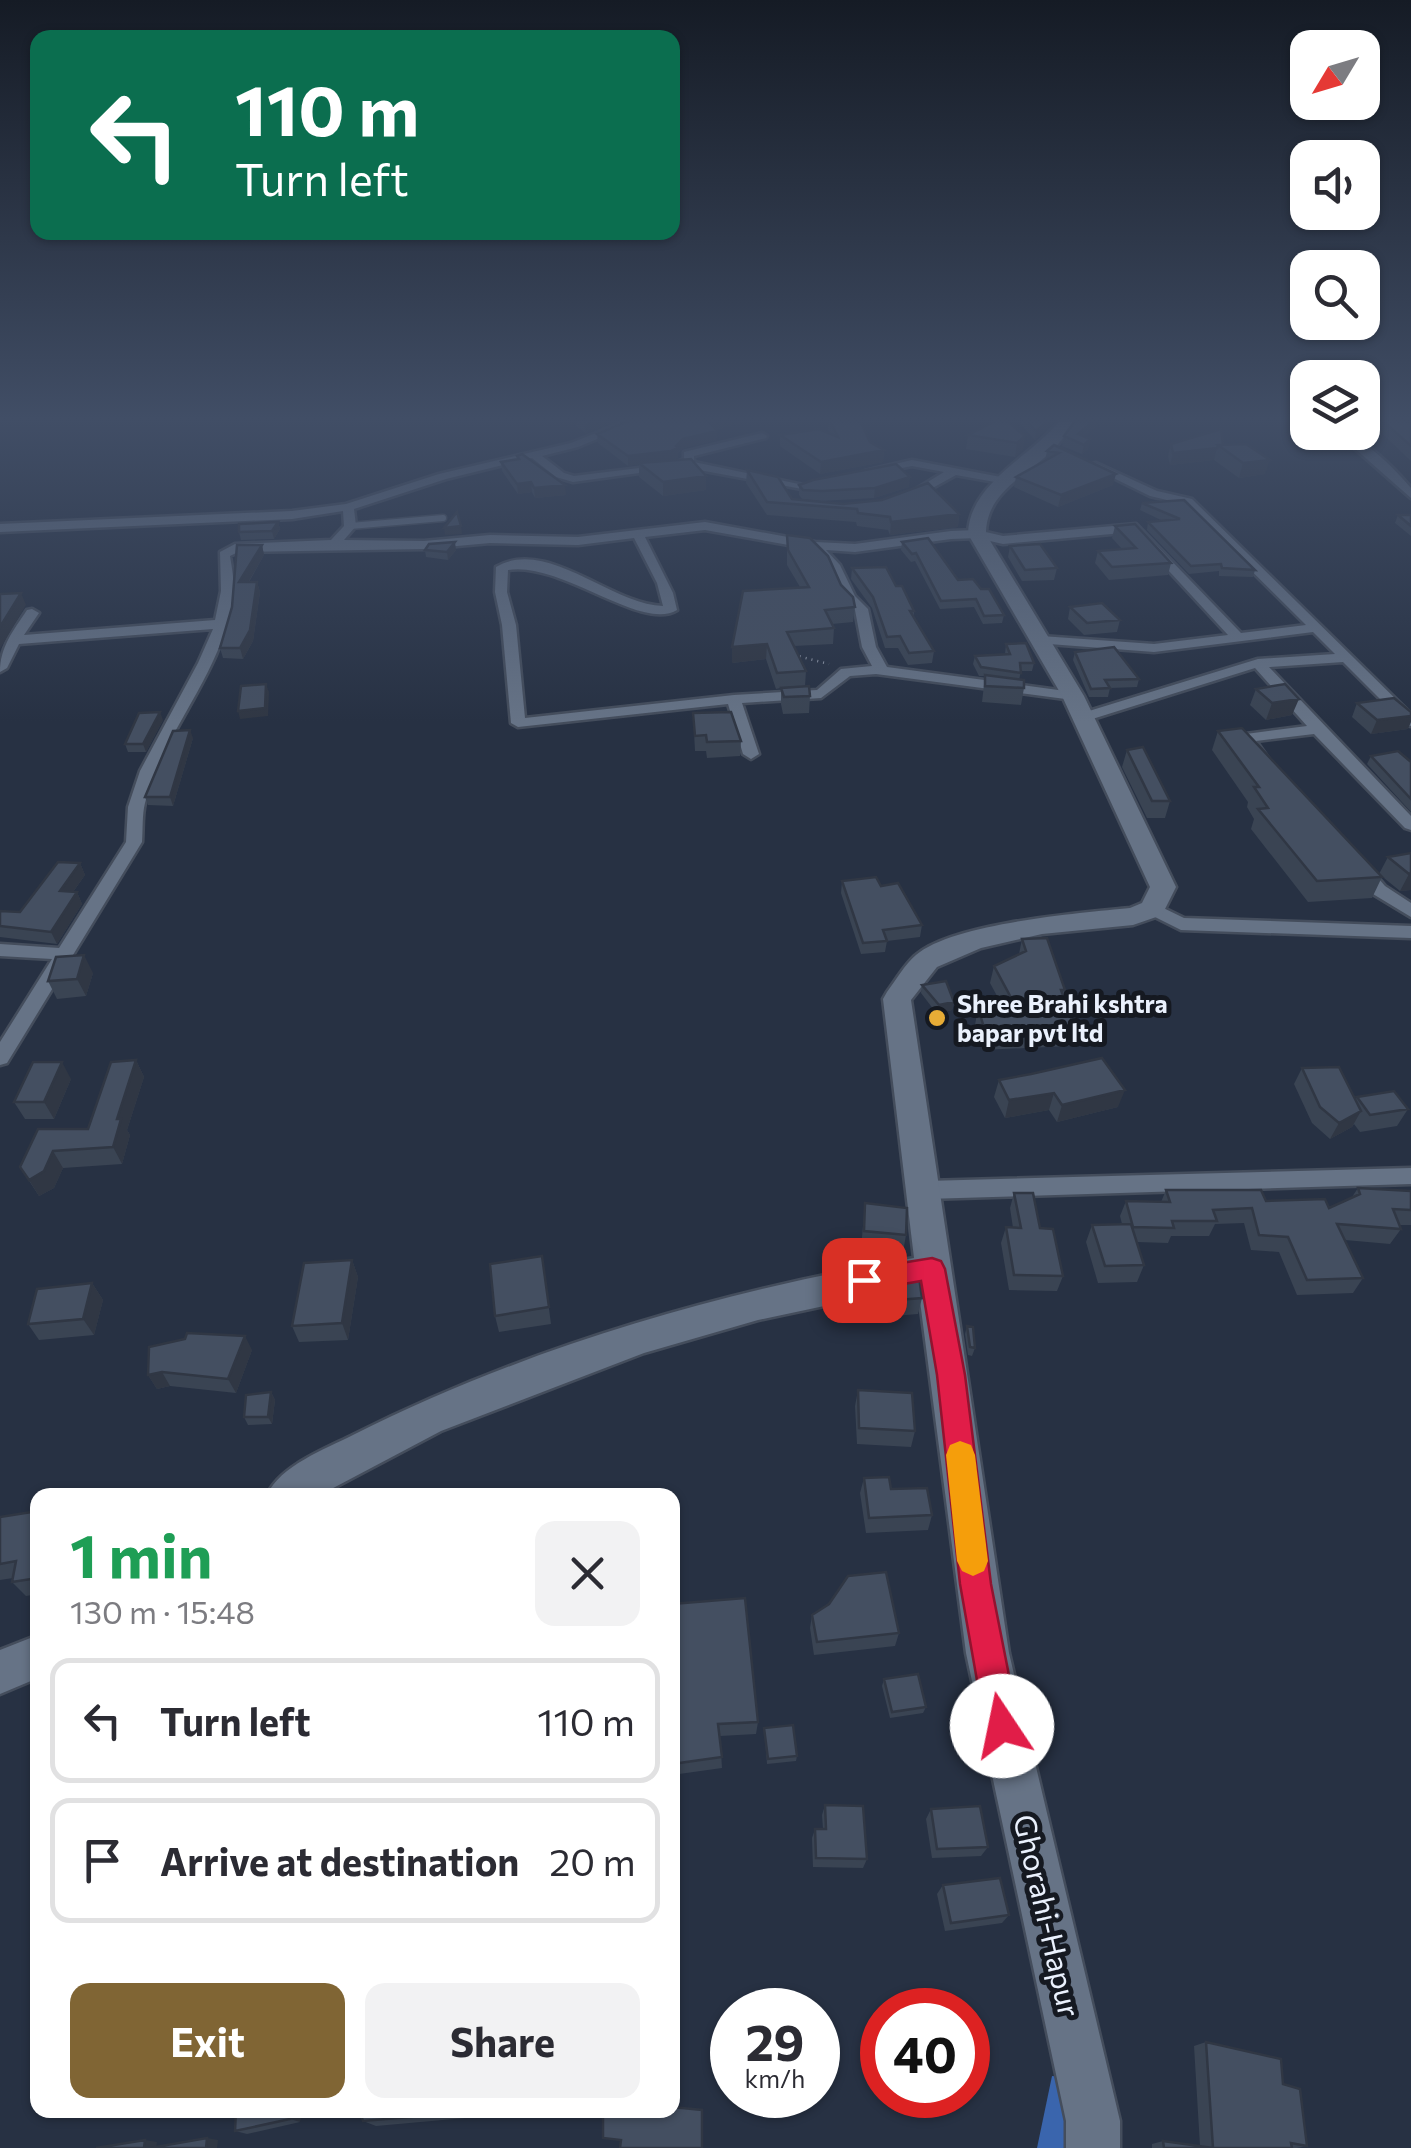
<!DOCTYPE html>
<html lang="en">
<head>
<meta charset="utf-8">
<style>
	body { margin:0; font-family:Commissioner,sans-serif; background:#f2f2f3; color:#2b2b33; height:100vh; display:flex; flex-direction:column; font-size:38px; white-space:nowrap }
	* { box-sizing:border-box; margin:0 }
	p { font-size:32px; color:#7c7c81 }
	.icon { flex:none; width:55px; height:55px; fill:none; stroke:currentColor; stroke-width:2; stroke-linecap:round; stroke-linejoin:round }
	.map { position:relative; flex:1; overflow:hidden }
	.details { position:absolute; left:30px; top:1488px; width:650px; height:630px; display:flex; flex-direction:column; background:#fff; border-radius:20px; box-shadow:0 2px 8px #0004 }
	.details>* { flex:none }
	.top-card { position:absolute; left:30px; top:30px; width:650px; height:210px; border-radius:20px; box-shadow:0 2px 8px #0004; background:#0b6e4f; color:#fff; overflow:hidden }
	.needle { width:65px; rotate:232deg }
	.fabs { position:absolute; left:1290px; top:30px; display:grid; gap:20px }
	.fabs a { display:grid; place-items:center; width:90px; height:90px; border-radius:20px; background:#fff; box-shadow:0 2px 8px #0004; font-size:50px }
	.speed { position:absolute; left:710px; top:1988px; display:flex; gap:20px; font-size:50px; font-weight:700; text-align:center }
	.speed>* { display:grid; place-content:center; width:130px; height:130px; border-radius:50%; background:#fff; box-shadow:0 2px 8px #0004; line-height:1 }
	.speed small { font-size:25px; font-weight:400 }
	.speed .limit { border:15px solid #d22; background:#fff; color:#111 }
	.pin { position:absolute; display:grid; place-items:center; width:85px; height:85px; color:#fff; margin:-42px; border-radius:20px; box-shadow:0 5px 15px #0006 }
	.me { position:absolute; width:110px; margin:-55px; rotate:349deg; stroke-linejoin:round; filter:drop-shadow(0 0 8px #0008) }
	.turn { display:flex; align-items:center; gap:35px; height:210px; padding:0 40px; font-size:45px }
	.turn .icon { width:130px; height:130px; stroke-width:2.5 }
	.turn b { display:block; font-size:70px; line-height:85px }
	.round { display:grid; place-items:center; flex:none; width:105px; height:105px; border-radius:20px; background:#f2f2f3 }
	.headline { display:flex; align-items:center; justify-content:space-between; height:170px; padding:0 40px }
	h1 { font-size:60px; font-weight:700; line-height:75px; color:#1e9e55 }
	.action { display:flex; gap:20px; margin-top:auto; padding:20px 40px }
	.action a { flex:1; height:115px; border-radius:20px; background:#806534; color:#fff; font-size:40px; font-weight:700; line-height:115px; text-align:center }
	.action a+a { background:#f2f2f3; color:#2b2b33 }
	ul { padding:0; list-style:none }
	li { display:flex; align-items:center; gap:30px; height:125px; margin:0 20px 15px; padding:0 20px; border:5px solid #e1e1e2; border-radius:20px }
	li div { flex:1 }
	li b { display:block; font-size:38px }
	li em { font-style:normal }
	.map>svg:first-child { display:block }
	.forest { fill:#3a65ad }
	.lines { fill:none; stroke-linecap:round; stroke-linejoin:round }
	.lane-casing { stroke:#444d5c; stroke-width:9 }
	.street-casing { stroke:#444d5c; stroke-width:5 }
	.secondary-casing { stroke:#444d5c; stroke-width:5 }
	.path { stroke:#929aa9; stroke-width:2.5; stroke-dasharray:1 5; stroke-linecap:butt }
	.lane { stroke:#667386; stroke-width:6 }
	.street { fill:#667386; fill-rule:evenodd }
	.secondary { fill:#667386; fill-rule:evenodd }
	.wall { fill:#3a4453 }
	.shaded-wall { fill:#303744 }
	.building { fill:#444f61; stroke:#303744; stroke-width:2.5 }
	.route { fill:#e11d48; stroke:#92132f; stroke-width:2.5 }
	.slow { fill:#f59e0b }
	.poi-dot { fill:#e7ac36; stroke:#151921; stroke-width:4 }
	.labels { text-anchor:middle; stroke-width:10; stroke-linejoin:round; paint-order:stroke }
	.poi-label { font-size:25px; font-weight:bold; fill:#eaf1fd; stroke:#151921; text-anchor:start }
	.near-street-label { font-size:30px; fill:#eaf1fd; stroke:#151921 }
</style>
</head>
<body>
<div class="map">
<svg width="1411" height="2148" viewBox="0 0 1411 2148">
	<rect width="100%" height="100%" fill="#273143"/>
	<path class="forest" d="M1052,2076L1061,2077L1072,2148H1037Z"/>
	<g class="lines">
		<defs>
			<path id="lane" d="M350,526L443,518"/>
			<path id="street" d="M626,421H640L578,447L542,456L564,473L574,476L672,464L684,459V452L762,433L767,436L766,438L694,456V462L808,486L802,489L683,467L573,482L556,477L532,458L446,479L354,509L356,526L344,540L424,541L490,535L578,537L705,522L815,542L855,544L951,531L977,530L1003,536L1136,524L1241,633L1306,625L1184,504L1150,496L1087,465L1096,463L1157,491L1192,499L1411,714V726L1406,725L1343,662L1269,667L1411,816V830L1405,828L1314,734L1256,741L1268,758L1265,761H1255L1239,743L1246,734L1307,726L1255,668L1086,721H1076V715L1258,659L1335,654L1313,632L1154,652L1036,643L1034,640L1041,636L1154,644L1228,635L1133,532L1003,544L977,538L951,539L855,552L826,550L840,565L855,596L868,609L876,647L887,667L1073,692L1080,696L1073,700L876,674L850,676L821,698L742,703L759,754L751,759L743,754L728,704L518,727L511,723L502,625L495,592L496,567C547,537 611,605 663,606L657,583L634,538L578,545L490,543L424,549L238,552L230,556C232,569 235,583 233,595C224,672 164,729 145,803C142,815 143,829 142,842L7,1063L0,1065V1042L52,959L0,956V944L59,948L126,842L128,807L140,771L198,663L213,629L19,644L7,668L0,672C0,647 13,631 27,610L32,609L39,613L24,635L215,620L221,591L220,552L235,544L331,540L344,526L343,511L292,519L0,532V524L292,511L346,504L439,474L571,443ZM705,530L811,549L830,569L843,598L855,610L862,647L872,666L841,669L817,690L734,695L525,718L516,625L507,592L508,570C561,561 641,632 677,610L673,593L645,537Z
				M1336,432C1359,432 1396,470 1411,488V498Z
				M912,460L1006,478L1012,481L1006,484L956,475L909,501L903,498L905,496L944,472L912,466L871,474L865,471Z
				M1360,863L1366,864L1385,886L1411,903V917L1373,894L1352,868Z
				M1153,903L1184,918L1411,926V938L1181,930L1147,913L1144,909L1147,905Z
				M1411,1168V1184L926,1199L918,1196L915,1190L918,1184L926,1181Z"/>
			<path id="secondary" d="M1060,421H1076C1068,431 1060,443 1051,452C1024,477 986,493 986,534L1084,696L1176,887L1162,915L1133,925L1042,934L981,948L937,967L911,1000L1009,1653L1120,2121V2148H1066V2121L966,1653L918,1286L758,1320L644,1353L441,1431L320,1495H267C280,1466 325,1449 353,1435C528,1347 722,1291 914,1258L883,999L887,992C896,980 905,964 916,955C953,923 1080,913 1130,908L1142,903L1150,887L1062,696L968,534C969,484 1030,457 1060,421Z
				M38,1635V1678L0,1694V1650Z"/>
		</defs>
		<use href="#lane" class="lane-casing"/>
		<use href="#street" class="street-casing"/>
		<use href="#secondary" class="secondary-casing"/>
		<path class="path" d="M794,655L829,664"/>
		<use href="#lane" class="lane"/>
		<use href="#street" class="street"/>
		<use href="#secondary" class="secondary"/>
	</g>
	<path class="wall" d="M576,421H616L586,433L576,426Z
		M745,421L716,430L717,440L683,448L678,453V458L671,460L706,490L663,496L639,477V464L628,466L598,443L597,434Z
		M829,421H860L870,442L884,450L883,462L820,474L780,446V435L830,434L828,430Z
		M1007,421L1023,450L1015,457L966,449L968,435Z
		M1018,421H1055L1035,440Z
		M1369,421H1407L1411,424V461Z
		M1064,436L1084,437L1090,439L1088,449L1082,454L1062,446Z
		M1171,444L1223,445L1265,474L1239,478L1214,460L1170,465L1168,456Z
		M1054,445L1113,485L1058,507L1014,487L1016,477L1045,461L1047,451Z
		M517,456L566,495L535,498L532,492L518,494L502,471L501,462L517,459Z
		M747,470L792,499L959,514L958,527L890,535L888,530L857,526L856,522L767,515L746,483Z
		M799,485L909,487L874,498L821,501L802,499L799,495Z
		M1184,500L1255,570L1253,577L1219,576V571L1189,574L1147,530L1148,522L1163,521L1140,510L1142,503Z
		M1398,515H1411V536L1395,523Z
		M278,522L280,529L274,539L241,540L239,532Z
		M1115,526L1171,563L1168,575L1109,580L1095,563L1098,551L1122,549L1112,538Z
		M787,535L841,585L855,607L853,622L832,624L834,628L833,644L794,646L806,671L805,686L810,696L809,713L783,714L781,704V688L776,689L766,659L732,663L800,587L787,565Z
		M902,542L958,580L981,589L1004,615L1002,623L983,624L974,607L940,609L915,561L911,562L901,550Z
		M262,545L264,555L249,582H257L260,592L253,641L243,659L223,658L220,648Z
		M1010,546L1057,568L1054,580L1022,581L1008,557Z
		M425,550H456L448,560L426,557Z
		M852,568L896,586L914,611V617L934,651L932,663L908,665L898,648H885L872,608L851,579Z
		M1070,607L1120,620L1117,632L1084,635L1068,619Z
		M1006,644L1034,663L1032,671H1021L1019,680L1024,688L1021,705L982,702L985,676H979L973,664L975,656L1005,654Z
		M1075,652L1139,679L1137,687L1110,688L1108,697H1089L1073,660Z
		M1256,689L1292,715L1266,720L1250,705Z
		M1357,703L1408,729L1371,734L1352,717Z
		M693,713L741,741L740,756L707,758L706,751H695Z
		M163,720L146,752H128L125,744Z
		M1218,731L1382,877L1372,898L1308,902L1251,829L1254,819L1247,807L1248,802L1212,750Z
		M193,738L173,806L148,805L145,797Z
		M1127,750L1170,801L1165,818H1147L1122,767Z
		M1371,756L1411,762V812L1367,764Z
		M1411,853V890L1400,891L1379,874L1388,857Z
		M80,863L85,875L73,892H77L82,904L57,944L0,937V911L20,912Z
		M842,881L881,886L922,925L920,937L887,941L885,952L861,954L841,893Z
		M1022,939L1065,990L1063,996L1075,1029L1070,1046L982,1050L975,1025L978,1008L1003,1007L990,983L994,966L1019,954Z
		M93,973L86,996L57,999L48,981Z
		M922,985L954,1002L952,1010L937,1014L921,993Z
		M136,1060L144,1077L127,1130L130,1135L122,1164L63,1168L54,1188L39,1196L20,1167L88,1129Z
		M1302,1068L1355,1100L1357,1097L1408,1109L1397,1126L1360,1132L1354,1124L1352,1127L1330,1139L1312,1123L1294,1084Z
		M71,1079L54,1119H25L14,1102Z
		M999,1080L1118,1107L1057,1122L1049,1110L1005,1118L994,1097Z
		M1358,1188L1411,1191V1225H1399L1401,1229L1390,1244L1345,1240L1363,1278L1353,1293L1297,1295L1279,1252L1251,1250L1244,1223L1215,1224L1209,1236H1171L1168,1243L1137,1242L1144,1265L1137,1282L1098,1283L1086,1242L1092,1225L1122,1224L1120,1216L1126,1201L1161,1202L1166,1190L1329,1208L1352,1197Z
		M1014,1193L1040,1228L1063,1276L1057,1291L1009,1290L1001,1243L1006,1227L1013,1228L1010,1208Z
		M865,1203L906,1235L903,1252L861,1248Z
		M542,1256L551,1324L499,1332L495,1316Z
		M352,1260L358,1277L348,1340L299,1342L292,1326Z
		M880,1282L922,1298L918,1314L882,1317L877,1299Z
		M92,1283L103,1300L94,1335L39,1340L28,1324Z
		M967,1326L975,1348L972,1356L968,1355L965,1334Z
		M252,1350L236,1393L170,1386L157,1389L148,1375Z
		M858,1390L915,1431L911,1447L857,1444L855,1406Z
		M271,1392L275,1400L272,1424L248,1425L244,1417Z
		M864,1478L891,1489L932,1515L928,1530L866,1533L860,1493Z
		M38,1511V1594L26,1596L12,1582L13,1578L0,1580V1517Z
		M672,1604L758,1722L756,1734L720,1736L722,1768L672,1775Z
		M812,1615L899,1633L895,1646L814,1655L810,1628Z
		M884,1679L926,1707L923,1713L890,1718L882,1686Z
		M764,1728L797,1756L796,1761L767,1764Z
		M825,1805L867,1859L863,1868L813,1867L812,1838L815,1829H823L822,1815Z
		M931,1809L988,1847L981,1856L932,1858L926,1819Z
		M943,1885L1009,1915L1002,1923L945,1931L937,1894Z
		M1206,2042L1283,2084L1307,2146L1297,2148H1152V2144L1163,2141L1200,2146L1194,2046Z
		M301,2110L300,2122L247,2134L235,2131Z
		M359,2110H466L465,2118L376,2126L363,2121Z"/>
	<path class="shaded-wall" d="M593,421H616L586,433L585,424Z
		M716,421H745L710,432V423Z
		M1047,421H1055L1035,440L1036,431Z
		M1094,421H1103L1076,444L1078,434Z
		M717,431V440L683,448L678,453V458L671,460L628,466V456L676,446L683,439Z
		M1025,436L1023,450L1015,457L1017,443Z
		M1090,439L1088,449L1082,454L1084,445Z
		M1217,448L1214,460L1170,465L1173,453Z
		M884,450L883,462L820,474L821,462Z
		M1270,460L1265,474L1239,478L1243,463Z
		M1116,474L1113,485L1058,507L1061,495Z
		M706,476V490L663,496V482Z
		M910,477L909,487L874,498L875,488Z
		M531,482L532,492L518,494L517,484Z
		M565,485L566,495L535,498L534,488Z
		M959,514L958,527L890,535L891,522Z
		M278,522L280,529L274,539L272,531Z
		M461,526L462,534L445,535L444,528Z
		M455,542L456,550L448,560L447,552Z
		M262,545L264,555L242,593L239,582Z
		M257,582L260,592L253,641L243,659L240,648Z
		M21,593L26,605L0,649V627Z
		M767,644L766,659L732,663V647Z
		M266,684L269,692L268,716L240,719L238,711Z
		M1299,699L1292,715L1266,720L1272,703Z
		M160,712L163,720L146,752L143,744Z
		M1411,716V722L1408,729L1371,734L1377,720Z
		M190,730L193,738L173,806L170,797Z
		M80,863L85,875L65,903L60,891Z
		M1411,873V890L1400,891L1409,874Z
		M77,892L82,904L57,944L51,932Z
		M84,955L93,973L86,996L77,979Z
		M954,1002L952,1010L937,1014L939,1005Z
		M136,1060L144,1077L127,1130L130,1135L122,1164L113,1147L117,1119Z
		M62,1062L71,1079L54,1119L44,1102Z
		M1125,1090L1118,1107L1057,1122L1062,1105Z
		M1054,1093L1049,1110L1005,1118L1009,1100Z
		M1361,1111L1352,1127L1330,1139L1339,1123Z
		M53,1151L63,1168L54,1188L39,1196L29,1180Z
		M352,1260L358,1277L348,1340L342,1323Z
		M92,1283L103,1300L94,1335L83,1319Z
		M245,1336L252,1350L236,1393L228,1379Z
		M162,1372L170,1386L157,1389L148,1375Z
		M271,1392L275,1400L272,1424L268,1417Z
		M290,2110H301L300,2122L290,2119Z
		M457,2110H466L465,2118L457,2113Z
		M207,2138L218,2140L217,2148H206Z
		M145,2140L157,2142L156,2148H144Z"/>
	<path class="building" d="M628,421H716L710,423L717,431L683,439L676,446L678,448L671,451L628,456L597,434Z
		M830,421H860L870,442L884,450L821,462L780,435L819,429L838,437Z
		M996,421H1007L1025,436L1017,443L968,435Z
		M1027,421H1047L1036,431Z
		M1075,421H1094L1078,434L1090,439L1084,445L1064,436Z
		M1383,421H1407L1411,424V446Z
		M1221,429L1223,445H1218L1217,448L1173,453L1171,444Z
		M1246,444L1270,460L1243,463L1218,445Z
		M1054,445L1116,474L1061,495L1016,477L1059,453L1047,451Z
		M522,454L565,485L534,488L531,482L517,484L501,462L519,459L517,456Z
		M691,459L706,476L663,482L639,463Z
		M896,464L910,477L875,488L822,491L803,490L799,485L813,480Z
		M747,470L778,477L792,499L843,504L882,500L928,483L959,514L891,522L890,517L858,513L857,509L767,502Z
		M1184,500L1255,570L1222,568L1221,564L1191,566L1148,522L1180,519L1142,503Z
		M457,512L461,526L444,528Z
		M1398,515H1411V526Z
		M278,522L272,531L239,532V524Z
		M1135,524L1171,563L1112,567L1098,551L1136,548L1115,526Z
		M787,535L810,538L828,556L841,585L853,597L855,607L825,610L834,628L787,632L806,671L777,673L767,644L732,647L743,591L809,587L788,550Z
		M928,538L958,580L973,579L981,589H989L1004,615L984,616L976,599L941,601L916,553L912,554L902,542Z
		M455,542L447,552L425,550L429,544Z
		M1040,544L1057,568L1025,570L1010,546Z
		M237,545H262L239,582H257L250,630L240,648H220L232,607Z
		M886,567L896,586H902L914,611H910L934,651L909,653L900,636L887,637L873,597L852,568Z
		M21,593L0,627V594Z
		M1102,603L1120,620L1087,623L1070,607Z
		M1026,643L1034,663H1020L1021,673L981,667L975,656L1010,654L1006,644Z
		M1114,647L1139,679L1105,680L1110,688L1091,689L1075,652Z
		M985,675L1024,680V688L985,686Z
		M266,684L265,708L238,711L241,686Z
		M1285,684L1299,699L1272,703L1256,689Z
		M809,686L810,696L784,697L781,688Z
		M1394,698L1411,712V716L1377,720L1357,703Z
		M160,712L143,744H125L139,713Z
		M731,712L741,741L707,742L706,735L695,736L693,713Z
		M1242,728L1382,877L1317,881L1258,809L1268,808L1254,787H1259L1218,731Z
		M190,730L170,797H145L173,731Z
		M1143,747L1170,801H1152L1127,750Z
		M1398,751L1411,762V799L1371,756Z
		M1411,853V873L1409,874L1388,857Z
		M58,862L80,863L60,891L77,892L51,932L0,926V911L20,912Z
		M876,877L881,886L898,883L922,925L883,930L887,941L863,943L842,881Z
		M1047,938L1065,990H1061L1075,1029L986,1034L978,1008L1016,1007L994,966L1026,951L1022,939Z
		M84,955L77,979L48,981L56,957Z
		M946,981L954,1002L939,1005L922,985Z
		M1102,1058L1125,1090L1062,1105L1054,1093L1009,1100L999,1080L1031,1074Z
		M136,1060L117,1119H121L113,1147L53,1151L44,1171L29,1180L20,1167L38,1129H88L111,1062Z
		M33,1062H62L44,1102H14Z
		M1339,1067L1361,1111L1339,1123L1320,1107L1302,1068Z
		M1394,1091L1408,1109L1370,1115L1357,1097Z
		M1358,1188L1411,1191V1210L1393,1209L1401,1229L1337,1224L1363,1278L1307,1280L1288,1237L1259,1235L1252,1208L1213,1210L1217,1221H1172L1174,1228L1133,1227L1126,1201L1170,1202L1166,1190H1261L1266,1201L1325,1199L1329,1208L1360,1194Z
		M1014,1193H1033L1040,1228L1053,1229L1063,1276L1014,1275L1006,1227L1021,1228Z
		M865,1203L907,1208L906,1235L864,1231Z
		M1131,1224L1144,1265L1105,1266L1092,1225Z
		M542,1256L549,1307L495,1316L490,1264Z
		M352,1260L342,1323L292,1326L304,1263Z
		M919,1277L922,1298L885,1301L880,1282Z
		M92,1283L83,1319L28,1324L37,1289Z
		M967,1326L973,1327L975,1348L970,1347Z
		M187,1333L245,1336L228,1379L162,1372L148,1375L149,1347L185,1339Z
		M858,1390L912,1393L915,1431L859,1428Z
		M271,1392L268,1417H244L246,1395Z
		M889,1477L891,1489L927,1488L932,1515L869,1518L864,1478Z
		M38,1511V1578L12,1582L16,1561L0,1564V1517Z
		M886,1572L899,1633L817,1642L812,1615L829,1604L848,1576Z
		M745,1598L758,1722L718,1724L722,1757L672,1764V1604Z
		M918,1674L926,1707L892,1712L884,1679Z
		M793,1725L797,1756L768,1759L764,1728Z
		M825,1805L863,1806L867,1859L816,1858L815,1829H826Z
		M980,1806L988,1847L937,1849L931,1809Z
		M1000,1878L1009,1915L951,1923L943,1885Z
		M1206,2042L1281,2059L1283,2084L1300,2089L1307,2146L1291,2143L1292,2148H1164L1163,2141L1213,2148Z
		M672,2107L702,2110V2148H620L621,2140L603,2138V2110H672Z
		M236,2110H290V2119L235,2131Z
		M359,2110H457V2113L363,2121Z
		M207,2138L206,2148H150Z
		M145,2140L144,2148H96Z"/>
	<linearGradient id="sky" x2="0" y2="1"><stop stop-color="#151b25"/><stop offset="0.58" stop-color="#414e66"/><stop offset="1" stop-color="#414e66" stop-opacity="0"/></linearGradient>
	<rect width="1411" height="722" fill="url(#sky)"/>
	<path class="route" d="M932,1258L941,1261L945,1269L965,1375L991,1584L1019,1726L1014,1738L1002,1743L990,1738L985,1726L960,1584L937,1375L921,1281L864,1291L854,1288L851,1280L854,1272L864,1269Z"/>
	<path class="slow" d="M960,1441L971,1445L975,1455L988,1561L984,1571L973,1576L962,1571L957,1561L946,1455L950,1445Z"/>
	<circle class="poi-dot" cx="937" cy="1018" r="10"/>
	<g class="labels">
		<g class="poi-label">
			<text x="957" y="1013">Shree Brahi kshtra<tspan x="957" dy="29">bapar pvt ltd</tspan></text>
		</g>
		<g class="near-street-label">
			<text transform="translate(1046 1916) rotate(77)" y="10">Ghorahi-Hapur</text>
		</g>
	</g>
</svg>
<div class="fabs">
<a><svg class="needle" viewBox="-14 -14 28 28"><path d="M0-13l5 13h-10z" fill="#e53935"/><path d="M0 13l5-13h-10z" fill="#7c7c81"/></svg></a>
<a><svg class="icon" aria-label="sound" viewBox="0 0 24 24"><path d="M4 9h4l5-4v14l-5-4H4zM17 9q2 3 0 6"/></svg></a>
<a><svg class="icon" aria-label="search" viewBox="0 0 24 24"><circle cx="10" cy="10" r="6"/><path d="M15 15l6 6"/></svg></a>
<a><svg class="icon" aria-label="layers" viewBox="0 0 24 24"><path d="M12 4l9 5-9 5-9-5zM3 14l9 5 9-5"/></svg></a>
</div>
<div class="speed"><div>29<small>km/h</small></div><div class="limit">40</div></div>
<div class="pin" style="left:864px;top:1280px;background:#d93025"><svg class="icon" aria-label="arrive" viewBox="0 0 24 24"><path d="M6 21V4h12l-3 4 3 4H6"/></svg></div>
<svg class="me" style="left:1002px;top:1726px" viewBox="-20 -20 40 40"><circle r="19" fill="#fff"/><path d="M0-13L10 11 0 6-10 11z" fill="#e11d48"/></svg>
<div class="top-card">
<div class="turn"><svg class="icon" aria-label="left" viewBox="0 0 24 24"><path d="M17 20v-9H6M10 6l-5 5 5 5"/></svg><div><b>110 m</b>Turn left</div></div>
</div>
<section class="details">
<div class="headline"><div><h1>1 min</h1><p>130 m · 15:48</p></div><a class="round"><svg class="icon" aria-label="close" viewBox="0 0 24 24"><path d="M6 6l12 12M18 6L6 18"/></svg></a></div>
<ul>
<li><svg class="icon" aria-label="left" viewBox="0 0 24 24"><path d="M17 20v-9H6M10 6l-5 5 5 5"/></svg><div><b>Turn left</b></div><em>110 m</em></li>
<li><svg class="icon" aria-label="arrive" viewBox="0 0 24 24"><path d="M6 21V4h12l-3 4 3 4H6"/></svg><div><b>Arrive at destination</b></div><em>20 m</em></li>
</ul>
<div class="action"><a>Exit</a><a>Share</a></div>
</section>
</div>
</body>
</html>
